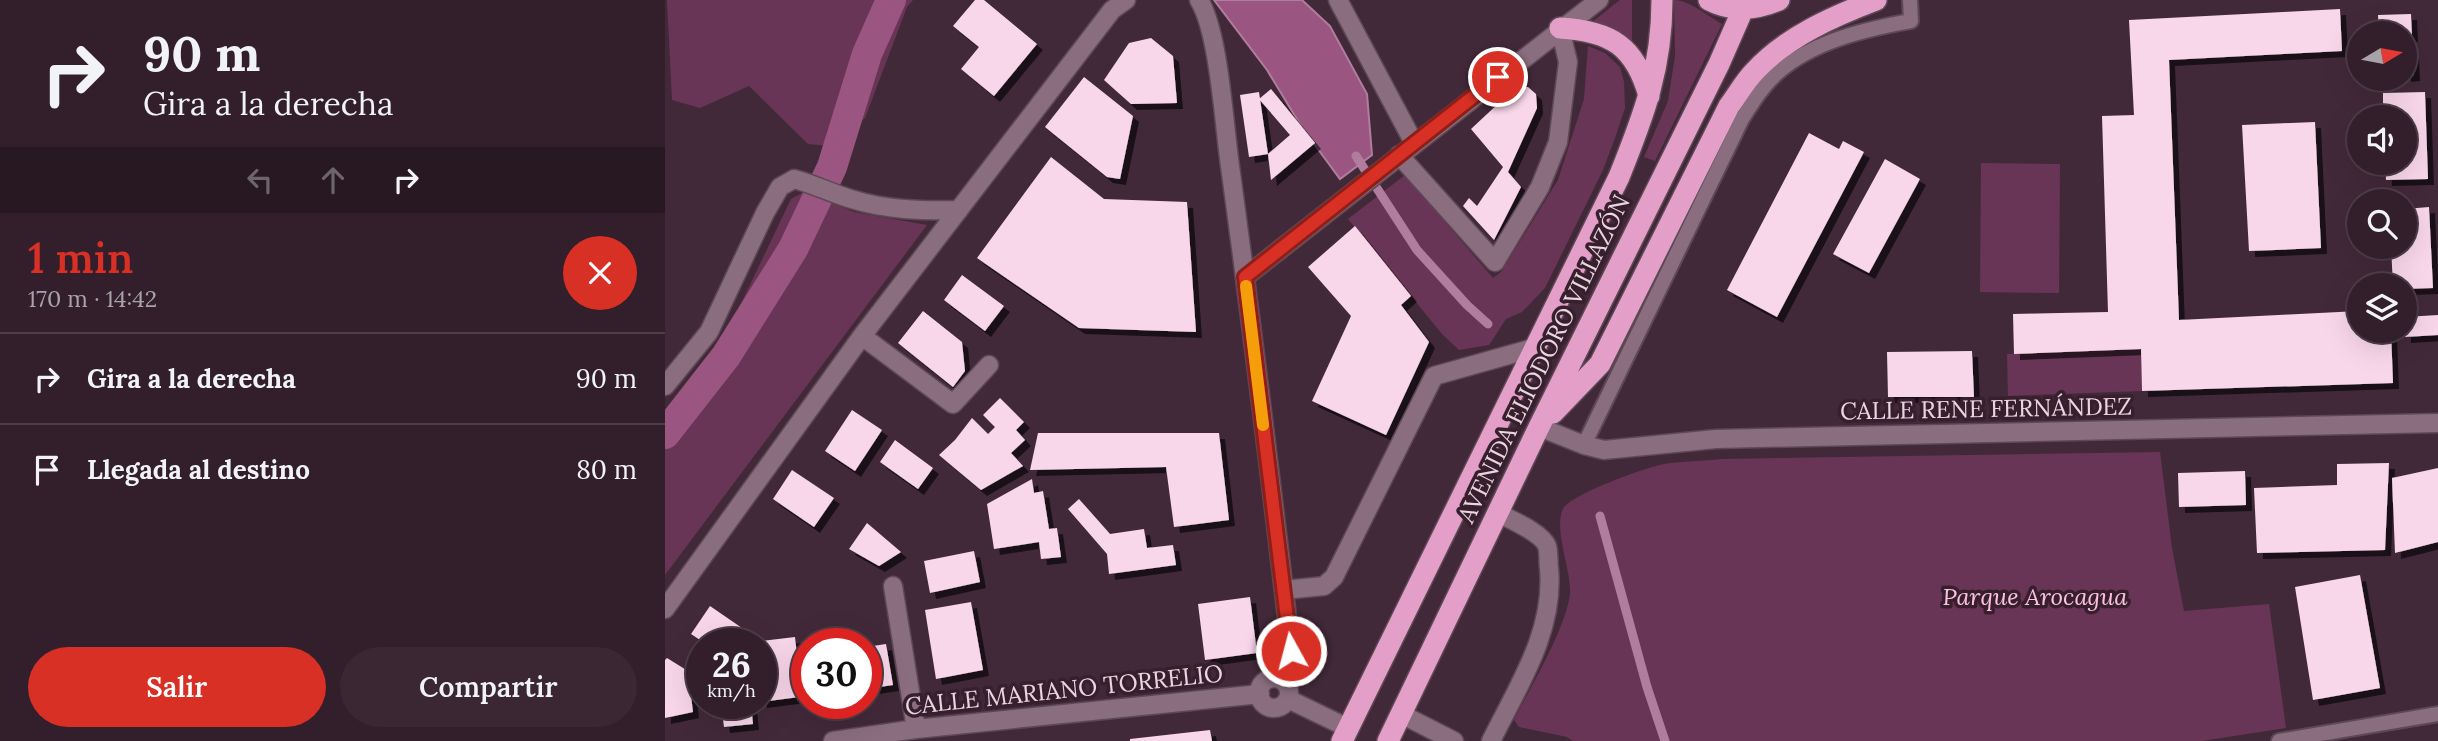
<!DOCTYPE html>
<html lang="es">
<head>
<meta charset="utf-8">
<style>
	body { margin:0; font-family:Lora,serif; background:#3a2733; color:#f1f3f6; height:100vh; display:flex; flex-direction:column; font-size:26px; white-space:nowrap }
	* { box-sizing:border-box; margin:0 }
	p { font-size:23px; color:#a8a2a9 }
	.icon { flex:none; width:38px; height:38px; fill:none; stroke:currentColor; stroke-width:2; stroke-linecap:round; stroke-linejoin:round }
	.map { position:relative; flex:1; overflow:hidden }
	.drawer { display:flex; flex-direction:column; background:#321f2b; width:665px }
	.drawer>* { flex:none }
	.top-card { background:#321f2b; color:#f1f3f6; overflow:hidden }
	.needle { width:46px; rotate:80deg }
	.controls { position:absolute; left:1682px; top:21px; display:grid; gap:14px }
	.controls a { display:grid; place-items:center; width:70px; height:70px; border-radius:50%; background:#321f2b; box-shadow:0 7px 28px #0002,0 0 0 2px #4d3d47; font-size:35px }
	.speed { position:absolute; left:21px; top:628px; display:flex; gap:14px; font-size:35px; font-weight:700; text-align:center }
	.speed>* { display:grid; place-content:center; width:91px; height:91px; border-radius:50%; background:#321f2b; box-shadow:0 7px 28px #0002,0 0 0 2px #4d3d47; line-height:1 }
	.speed small { font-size:18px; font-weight:400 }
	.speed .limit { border:10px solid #d22; background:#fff; color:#111 }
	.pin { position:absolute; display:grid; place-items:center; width:60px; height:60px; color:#fff; margin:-30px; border:4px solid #fff; border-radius:50%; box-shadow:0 2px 7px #0007 }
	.me { position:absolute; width:77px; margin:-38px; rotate:353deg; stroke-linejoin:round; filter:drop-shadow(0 0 5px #0008) }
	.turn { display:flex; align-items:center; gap:24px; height:147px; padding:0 28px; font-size:32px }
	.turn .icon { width:91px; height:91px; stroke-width:2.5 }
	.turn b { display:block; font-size:49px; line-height:60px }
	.lanes { display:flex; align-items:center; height:66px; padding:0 28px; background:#0003; justify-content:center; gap:35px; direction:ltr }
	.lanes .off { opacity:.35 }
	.round { display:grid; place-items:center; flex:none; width:74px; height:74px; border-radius:37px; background:#3a2733 }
	.summary { display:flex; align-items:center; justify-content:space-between; height:119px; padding:0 28px }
	h1 { font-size:42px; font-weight:600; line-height:52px; color:#d93025 }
	.primary-button { display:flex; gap:14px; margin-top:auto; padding:14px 28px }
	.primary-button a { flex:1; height:80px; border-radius:42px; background:#d93025; color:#fff; font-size:28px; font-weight:600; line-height:80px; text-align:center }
	.primary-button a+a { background:#3a2733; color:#f1f3f6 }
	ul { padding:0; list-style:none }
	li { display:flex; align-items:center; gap:21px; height:91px; padding:0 28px; border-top:2px solid #4d3d47 }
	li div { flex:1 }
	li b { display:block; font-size:26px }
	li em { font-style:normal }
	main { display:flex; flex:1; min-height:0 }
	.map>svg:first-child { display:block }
	.green { fill:#693556 }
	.water { fill:#9a5681; stroke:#b17d9e; stroke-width:2 }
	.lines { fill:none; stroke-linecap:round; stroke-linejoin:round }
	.stream { stroke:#b17d9e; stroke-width:9 }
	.canal { stroke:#9a5681; stroke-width:30 }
	.building { fill:#f9d7eb; filter:url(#shadow) }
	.lane-casing { stroke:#5e4856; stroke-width:18 }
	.street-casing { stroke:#5e4856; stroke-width:21 }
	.highway-casing { stroke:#5e4856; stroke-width:24 }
	.lane { stroke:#8a6d7e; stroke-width:14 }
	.street { stroke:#8a6d7e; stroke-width:18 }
	.highway { stroke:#e49fc9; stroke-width:21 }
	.route-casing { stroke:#8d1f18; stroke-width:18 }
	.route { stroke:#d93025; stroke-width:12 }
	.slow { stroke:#f59e0b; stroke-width:12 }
	.labels { text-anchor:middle; stroke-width:7; stroke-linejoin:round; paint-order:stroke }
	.street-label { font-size:24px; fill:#e8d7e1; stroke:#381f2e }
	.park-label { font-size:24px; font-style:italic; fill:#fbc0e3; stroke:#381f2e }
</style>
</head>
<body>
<main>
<section class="drawer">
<div class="top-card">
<div class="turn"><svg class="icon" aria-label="right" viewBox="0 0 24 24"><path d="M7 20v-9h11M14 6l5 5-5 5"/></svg><div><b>90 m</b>Gira a la derecha</div></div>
<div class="lanes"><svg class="icon off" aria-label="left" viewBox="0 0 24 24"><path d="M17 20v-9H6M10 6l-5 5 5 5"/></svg><svg class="icon off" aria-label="ahead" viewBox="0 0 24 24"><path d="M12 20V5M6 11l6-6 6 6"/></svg><svg class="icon" aria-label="right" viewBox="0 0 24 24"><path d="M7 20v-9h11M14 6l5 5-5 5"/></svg></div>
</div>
<div class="summary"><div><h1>1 min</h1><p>170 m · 14:42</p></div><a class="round" style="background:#d93025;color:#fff"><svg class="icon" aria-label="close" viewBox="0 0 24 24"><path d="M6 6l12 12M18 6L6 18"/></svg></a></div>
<ul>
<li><svg class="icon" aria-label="right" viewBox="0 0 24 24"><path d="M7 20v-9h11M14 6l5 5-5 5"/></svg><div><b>Gira a la derecha</b></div><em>90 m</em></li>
<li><svg class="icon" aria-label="arrive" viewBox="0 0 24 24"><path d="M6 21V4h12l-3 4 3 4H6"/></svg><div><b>Llegada al destino</b></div><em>80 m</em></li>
</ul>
<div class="primary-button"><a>Salir</a><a>Compartir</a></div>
</section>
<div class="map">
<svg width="1773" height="741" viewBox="0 0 1773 741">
	<defs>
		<filter id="shadow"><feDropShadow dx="6" dy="6" stdDeviation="0" flood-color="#0009"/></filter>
	</defs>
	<rect width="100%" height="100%" fill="#422939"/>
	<path class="green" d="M2,0H248L242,7L200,118L165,146L143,144L84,86L35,108L7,100Z
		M955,0H967V44L944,28L927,22Z
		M1009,0C1024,0 1043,16 1057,24L990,161L979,157L1003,101L1010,56Z
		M923,46L940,53L955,67L959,82L960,108L950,138L938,170L880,288L857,312L841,319L824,345L794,350L777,334L683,219L740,175L828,278L836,272L893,180L919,99Z
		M1316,163L1395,164L1394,293L1315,292Z
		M139,192L189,212L262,225L0,575V412L61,335L126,199Z
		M1476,349L1477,391L1343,396L1342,354Z
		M1495,452L1507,548L1519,611L1604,604L1621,728L1537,741H908L902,737L854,727L849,720C865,688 901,628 905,594C907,572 888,529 898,509C906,494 980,468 999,464C1018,461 1038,461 1057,459Z"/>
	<path class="water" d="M549,0H637L665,26L702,94L707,155L675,179L636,126L602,70Z"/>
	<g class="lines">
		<path class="stream" d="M691,156L752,250L802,305L823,324
			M935,516L982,687L1000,741"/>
		<path class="canal" d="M0,434L61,356L128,249L167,167L202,54L226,0"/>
	</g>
	<path class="building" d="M310,0H319L372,44L329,96L296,69L314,47L288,26Z
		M1675,9L1677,51L1504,60L1514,320L1694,311V331H1726L1728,383L1477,391L1476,349L1349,354L1348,314L1443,312L1437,116L1469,115L1464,20Z
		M1746,14L1747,36L1740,37V33H1714L1713,15Z
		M486,38L508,56L512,103L466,104L439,80L464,43Z
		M1740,53H1748L1749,75L1740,76Z
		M419,77L468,116L455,179L442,177L380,127Z
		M851,87H863L871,94L872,108L843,172L856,187L829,240L798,206L804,198L812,206L838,167L806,129Z
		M606,89L650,143L606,180L603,154L625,135L594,99Z
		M594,92L603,154L584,157L575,95Z
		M1760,92L1763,179L1721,180L1720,163H1740V117H1718V93Z
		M1650,122L1656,248L1584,251L1577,125Z
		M1144,133L1174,149L1178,141L1199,152L1112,317L1062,290Z
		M386,157L439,199L522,202L531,332L414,328L312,258Z
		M1220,159L1255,179L1204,273L1168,254Z
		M1764,207L1768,288L1740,289V285H1728L1726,247H1740V209Z
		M690,226L746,296L736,305L764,342L721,435L647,401L686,316L643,267Z
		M297,275L339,306L320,331L279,300Z
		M258,311L297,342L300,371L288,387L233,343Z
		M1773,315V335L1740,337V317Z
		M1307,351L1309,397H1223L1222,352Z
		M335,398L359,422L351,430L360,440L346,453L358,466L316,490L274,455L290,440L307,418L323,434L330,427L318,415Z
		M187,410L217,430L190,471L160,451Z
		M373,433H554L564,520L509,527L501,467L365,470Z
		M230,440L268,468L253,489L215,462Z
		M1724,463L1720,550L1592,553L1589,488L1672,485V464Z
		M1773,468V542L1730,553L1727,478Z
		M127,470L169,498L149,527L108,499Z
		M1580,471L1581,505L1514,507L1513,473Z
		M367,479L369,493L378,491L384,529L392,528L396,557L376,559L374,542L329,549L322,504Z
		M414,499L445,534L479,529L482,548L508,545L511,565L444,574L442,554L403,509Z
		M202,523L236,552L214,566L184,549Z
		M309,551L315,582L265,593L259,561Z
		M1695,575L1715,688L1648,700L1630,587Z
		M585,597L592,653L540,660L533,604Z
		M306,602L318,670L271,679L260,610Z
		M45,606L77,628L79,644H41L26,634Z
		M130,637L133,664L142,663V696L96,702V644L88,642Z
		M221,644L228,685L201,689V647Z
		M2,658L23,671L28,712L0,718V660Z
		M56,704H86L88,724L59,727Z
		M545,730L547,741H465V739Z"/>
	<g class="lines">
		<defs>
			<path id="lane" d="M919,445L1077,119C1084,108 1091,96 1099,87C1132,45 1195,30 1246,21L1245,0
				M1614,741L1773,714"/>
			<path id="street" d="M534,0C554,32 559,125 565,166C587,327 607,489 626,651L619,681
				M673,0L749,143
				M734,155L830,262L875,187L893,142L903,62L895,28
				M580,277L934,0
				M197,336L288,404L324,365
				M0,386L44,332L100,213L115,187L129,179C148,184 166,193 186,199C221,210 257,211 294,210
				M874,427L919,445L939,450L1051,439L1773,423
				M228,586L251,729
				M619,590L659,586L669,577L769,376L872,347
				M0,609L197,336L447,10L461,0
				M594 693a15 15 0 1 1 30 0a15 15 0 1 1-30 0Z
				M623,699L683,728
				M736,714L789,741
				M168,741L251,729L595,694
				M826,741C853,686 890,631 884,568C883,562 884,552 882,546C876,532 846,520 833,513"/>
			<path id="highway" d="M1044,0C1066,12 1091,10 1114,0
				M895,28C946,31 970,46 984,96
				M888,413L935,364L1064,106C1073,94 1080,81 1090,71C1121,37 1169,16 1211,0
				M677,741L954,177C979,115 997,68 997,0
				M723,741L874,427L1054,64L1082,0"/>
		</defs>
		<use href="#lane" class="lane-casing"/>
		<use href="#street" class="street-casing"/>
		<use href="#highway" class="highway-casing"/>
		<use href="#lane" class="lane"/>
		<use href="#street" class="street"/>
		<use href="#highway" class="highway"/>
	</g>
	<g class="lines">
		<defs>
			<path id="route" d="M626,651L580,277L833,77"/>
		</defs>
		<use href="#route" class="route-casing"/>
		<use href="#route" class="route"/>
		<path class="slow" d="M581,286L598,425"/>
	</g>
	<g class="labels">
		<g class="street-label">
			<text transform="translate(879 359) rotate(-64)" y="8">AVENIDA ELIODORO VILLAZÓN</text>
			<text transform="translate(1321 409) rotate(-1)" y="8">CALLE RENE FERNÁNDEZ</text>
			<text transform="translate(399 690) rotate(-6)" y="8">CALLE MARIANO TORRELIO</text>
		</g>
		<g class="park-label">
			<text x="1370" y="605">Parque Arocagua</text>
		</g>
	</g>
</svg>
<div class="controls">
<a><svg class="needle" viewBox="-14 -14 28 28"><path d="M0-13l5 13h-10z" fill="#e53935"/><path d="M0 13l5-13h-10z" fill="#a8a2a9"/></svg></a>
<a><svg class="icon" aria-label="sound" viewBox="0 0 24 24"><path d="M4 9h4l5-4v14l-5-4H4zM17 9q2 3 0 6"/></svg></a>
<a><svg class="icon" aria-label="search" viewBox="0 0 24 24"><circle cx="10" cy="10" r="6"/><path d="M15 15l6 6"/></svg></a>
<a><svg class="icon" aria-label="layers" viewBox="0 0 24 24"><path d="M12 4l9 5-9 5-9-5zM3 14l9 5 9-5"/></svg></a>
</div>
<div class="speed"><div>26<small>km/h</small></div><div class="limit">30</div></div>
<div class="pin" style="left:833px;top:77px;background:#d93025"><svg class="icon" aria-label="arrive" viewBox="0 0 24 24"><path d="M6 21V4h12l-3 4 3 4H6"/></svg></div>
<svg class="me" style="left:626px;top:651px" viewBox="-20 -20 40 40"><circle r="17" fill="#d93025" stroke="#fff" stroke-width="3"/><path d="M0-11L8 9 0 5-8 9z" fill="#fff"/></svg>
</div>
</main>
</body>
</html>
